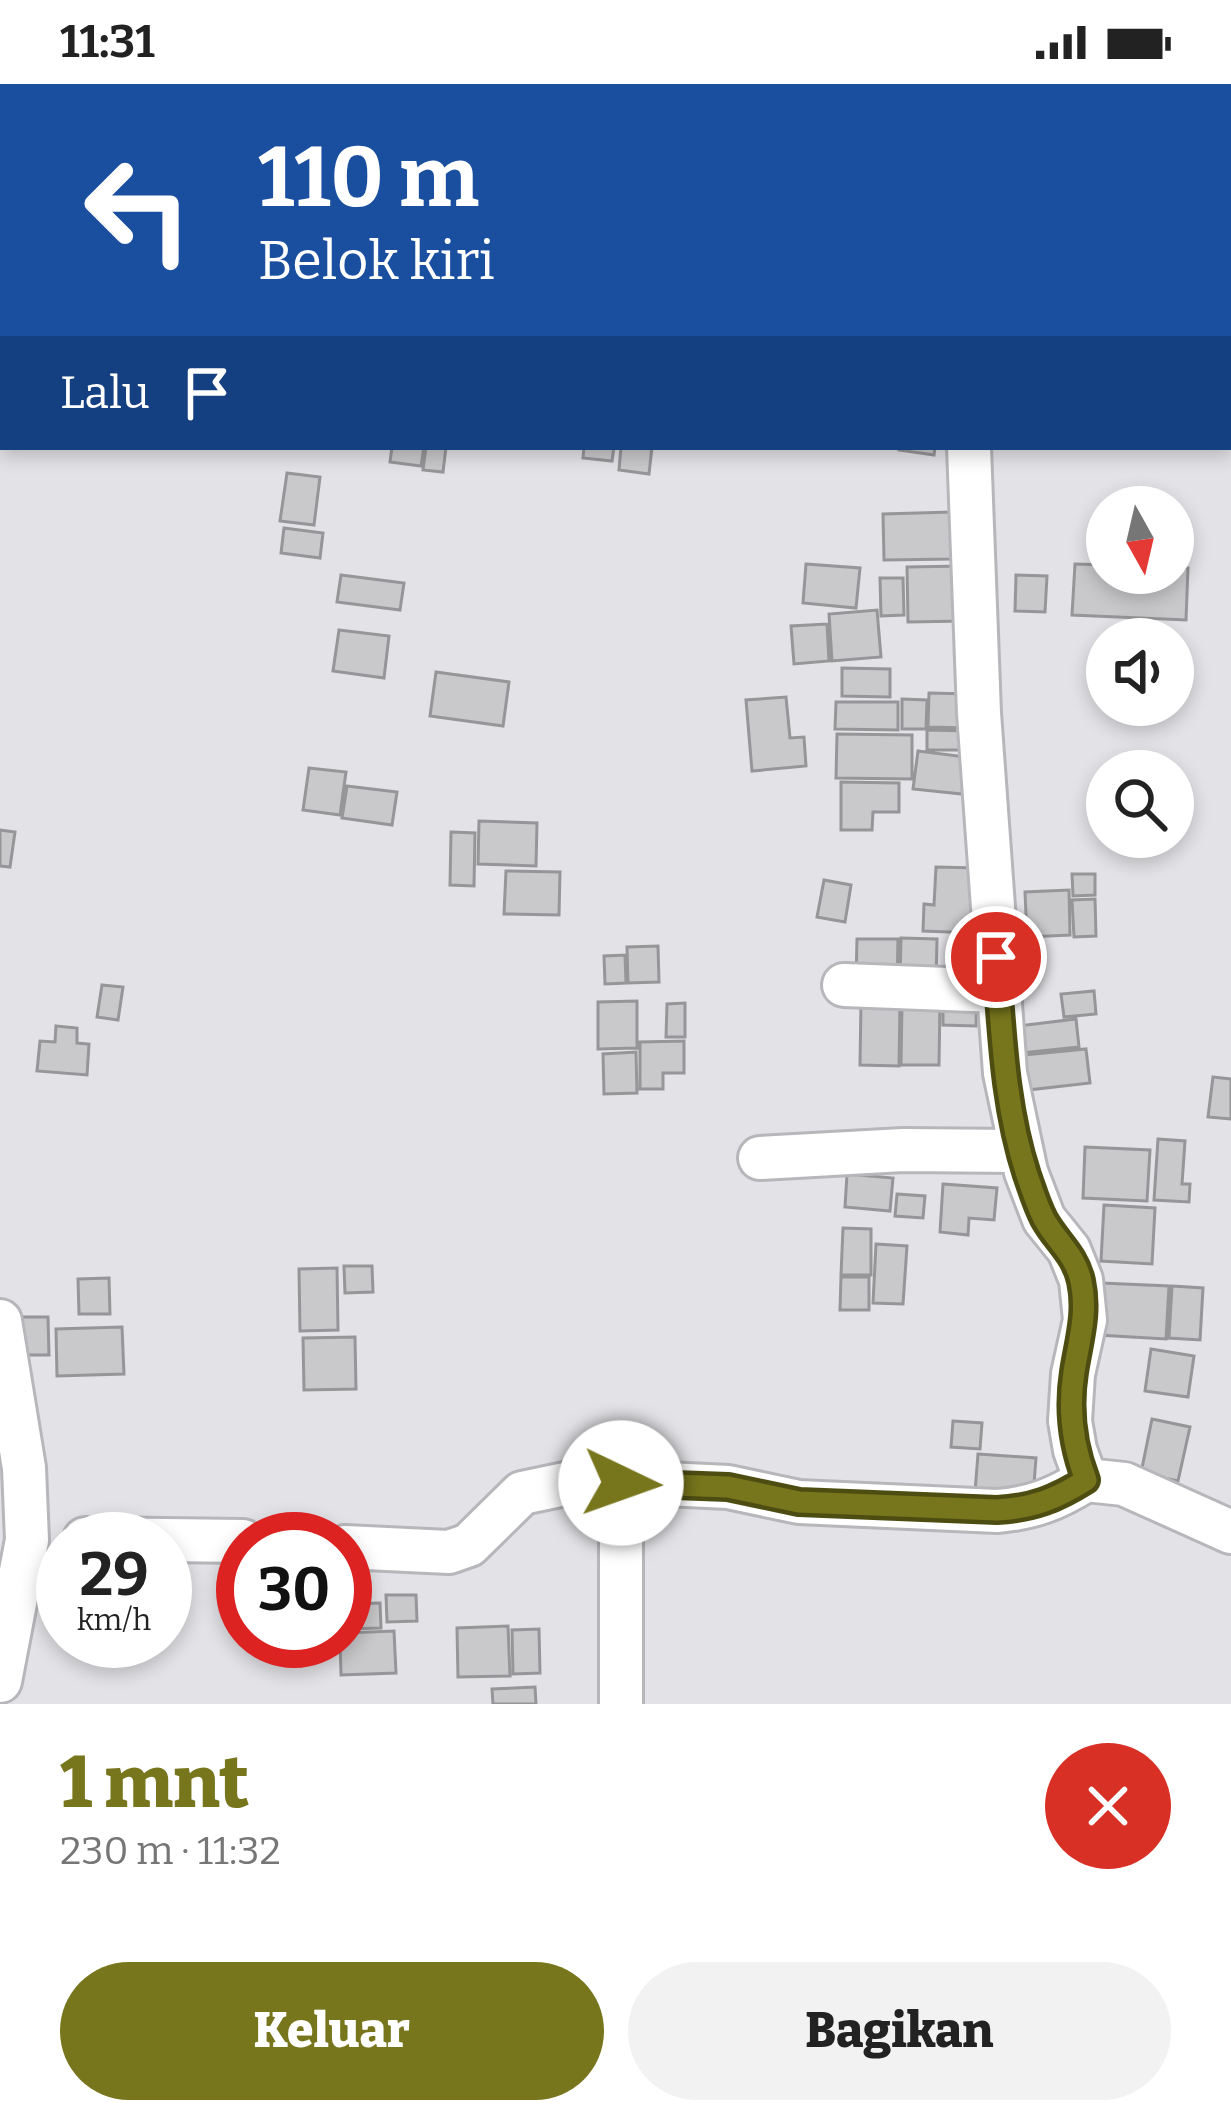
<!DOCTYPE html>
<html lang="id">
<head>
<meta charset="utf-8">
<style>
	body { margin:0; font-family:Bitter,serif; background:#f2f2f2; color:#222; height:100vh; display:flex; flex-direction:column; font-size:45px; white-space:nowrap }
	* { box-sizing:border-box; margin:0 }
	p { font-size:39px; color:#767676 }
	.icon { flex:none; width:66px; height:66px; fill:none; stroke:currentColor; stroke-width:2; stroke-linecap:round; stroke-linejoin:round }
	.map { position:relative; height:1620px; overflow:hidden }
	.drawer { display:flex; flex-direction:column; background:#fff; flex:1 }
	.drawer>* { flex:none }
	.hud { position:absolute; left:0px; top:0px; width:1233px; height:366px; box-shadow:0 6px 18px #0003; background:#1a4fa0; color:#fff; overflow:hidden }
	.needle { width:78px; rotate:172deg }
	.controls { position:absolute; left:1086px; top:402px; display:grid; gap:24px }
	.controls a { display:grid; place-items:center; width:108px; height:108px; border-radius:50%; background:#fff; box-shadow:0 6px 18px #0003; font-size:60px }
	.speed { position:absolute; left:36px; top:1428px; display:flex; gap:24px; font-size:60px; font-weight:700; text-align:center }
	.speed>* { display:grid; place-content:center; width:156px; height:156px; border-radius:50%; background:#fff; box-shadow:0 6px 18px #0003; line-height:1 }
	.speed small { font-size:30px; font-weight:400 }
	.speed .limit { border:18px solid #d22; background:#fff; color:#111 }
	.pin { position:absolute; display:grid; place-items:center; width:102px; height:102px; color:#fff; margin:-51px; border:6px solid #fff; border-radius:50%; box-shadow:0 3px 12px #0007 }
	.me { position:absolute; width:132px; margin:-66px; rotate:93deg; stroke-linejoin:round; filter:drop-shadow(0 0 9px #0008) }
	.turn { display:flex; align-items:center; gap:42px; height:252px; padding:0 60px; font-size:54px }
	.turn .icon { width:156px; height:156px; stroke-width:2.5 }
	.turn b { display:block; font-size:84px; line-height:102px }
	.then { display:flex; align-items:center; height:114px; padding:0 60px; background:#0003; gap:24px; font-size:45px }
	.round { display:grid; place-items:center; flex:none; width:126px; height:126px; border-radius:63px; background:#f2f2f2 }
	.overview { display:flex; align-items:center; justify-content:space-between; height:204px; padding:0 60px }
	h1 { font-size:72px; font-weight:800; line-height:90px; color:#77761c }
	.button { display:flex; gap:24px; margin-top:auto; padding:24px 60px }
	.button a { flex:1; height:138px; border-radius:72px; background:#77761c; color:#fff; font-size:48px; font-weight:800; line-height:138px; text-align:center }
	.button a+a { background:#f2f2f2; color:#222 }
	.status { display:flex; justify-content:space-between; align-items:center; height:84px; padding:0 60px; background:#fff; direction:ltr }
	.status svg { height:33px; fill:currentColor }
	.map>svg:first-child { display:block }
	.building { fill:#c9c9cc; stroke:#969699; stroke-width:3 }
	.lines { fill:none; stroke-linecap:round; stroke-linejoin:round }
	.minor-casing { stroke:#b7b7bb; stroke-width:48 }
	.minor { stroke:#fff; stroke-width:42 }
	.route-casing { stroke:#4d4d12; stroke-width:30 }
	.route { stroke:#77761c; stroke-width:21 }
</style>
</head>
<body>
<div class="status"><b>11:31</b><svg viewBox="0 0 49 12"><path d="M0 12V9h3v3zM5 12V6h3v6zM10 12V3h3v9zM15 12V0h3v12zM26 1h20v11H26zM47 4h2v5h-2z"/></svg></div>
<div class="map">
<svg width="1231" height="1620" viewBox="0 0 1231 1620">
	<rect width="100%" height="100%" fill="#e3e2e6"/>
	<path class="building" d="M392,363H424L421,382L390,378Z
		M426,363H446L443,388L423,386Z
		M584,363H614L612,377L583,374Z
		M621,363H652L649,390L619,386Z
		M899,363H935L934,371L899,366Z
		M287,389L320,393L314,441L280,437Z
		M952,428L953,475L884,476L883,430Z
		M284,444L323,449L320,474L281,469Z
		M806,480L860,484L856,524L803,519Z
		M1075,480L1107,481V489H1173V484H1188L1186,536L1072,531Z
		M964,482L965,537L908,538L907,483Z
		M341,491L404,499L400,526L337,518Z
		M1016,491L1047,492L1045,528L1015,527Z
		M880,494H903L904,531L881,532Z
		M877,526L881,573L832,577L829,530Z
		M827,540L829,577L794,580L791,542Z
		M339,546L389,552L384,594L333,587Z
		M842,584L890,585V613L842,612Z
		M436,588L509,598L503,642L430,632Z
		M929,609L970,610V644L928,643Z
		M786,613L790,654L804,653L806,682L752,687L746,616Z
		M902,615L927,616L926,645H902Z
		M836,618H898V646L835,645Z
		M927,646L969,647L968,666H927Z
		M837,650L912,651V695L836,694Z
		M918,667L966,673L962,710L913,705Z
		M309,684L346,688L340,731L303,726Z
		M841,698L899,699V728H873L872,746H841Z
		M347,702L397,708L392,741L342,734Z
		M479,737L537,739L536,782L478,780Z
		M0,746L15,748L10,783L0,782Z
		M451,748L475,749L474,802L450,801Z
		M936,783L977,784L974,849L923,847L924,820L934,821Z
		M506,787L560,788L559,831L504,830Z
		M1072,790H1095V811L1073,812Z
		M824,796L851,801L845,838L817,833Z
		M1069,806L1070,851L1027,853L1025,808Z
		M1095,815L1096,852L1074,853L1072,816Z
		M901,854L937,855L936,899H900Z
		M857,855H898L897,899L856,898Z
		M658,862L659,898L628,899L627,863Z
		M625,871L626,899L605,900L604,872Z
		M102,901L123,903L118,936L97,933Z
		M1094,907L1096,930L1064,933L1061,910Z
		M943,911L977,912L976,942L943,941Z
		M637,917V964L598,965V918Z
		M861,917L900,918L899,982L860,981Z
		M902,918H940L939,981H901Z
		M685,919V953H666L667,920Z
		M1076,935L1079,963L1021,969L1018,942Z
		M56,942L77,944V959L89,960L87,991L37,987L40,957L55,958Z
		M684,957V989H663V1005H640V958Z
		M1086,965L1090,999L1028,1006L1024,971Z
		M636,968L637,1009L604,1010L603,970Z
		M1213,993L1231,995V1035L1208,1033Z
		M1158,1055L1185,1057L1182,1100H1190L1189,1118L1154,1116Z
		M1085,1063L1150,1066L1147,1117L1083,1114Z
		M847,1090L893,1094L890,1127L845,1123Z
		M943,1100L997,1104L994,1136L969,1134L968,1151L940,1148Z
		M897,1110L925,1112L923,1134L895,1132Z
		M1104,1121L1155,1124L1152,1180L1101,1177Z
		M843,1144L871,1145V1191H841Z
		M876,1160L907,1162L903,1220L873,1219Z
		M344,1182H372L373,1208L345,1209Z
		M337,1184L338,1246L300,1247L299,1185Z
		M841,1193H869V1226H840Z
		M109,1194L110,1230H79L78,1195Z
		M1101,1199L1169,1202L1166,1255L1098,1251Z
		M1172,1202L1203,1204L1200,1256L1169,1254Z
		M22,1233H48L49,1271H23Z
		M122,1243L124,1290L57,1292L56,1245Z
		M355,1253L356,1305L304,1306L303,1254Z
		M1151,1265L1194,1272L1188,1313L1145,1307Z
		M1152,1335L1190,1343L1178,1397L1141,1389Z
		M953,1337L982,1339L980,1365L951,1363Z
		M978,1370L1036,1374L1033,1413L975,1408Z
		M386,1511H416L417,1537L387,1538Z
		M380,1519L381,1544L345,1545V1520Z
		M508,1542L510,1592L458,1593L457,1544Z
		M539,1545L540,1589L513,1590L512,1546Z
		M394,1547L396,1589L341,1591L340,1557H345V1549Z
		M535,1603L536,1620H493L492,1605Z"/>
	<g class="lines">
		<defs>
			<path id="minor" d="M954,0V3
				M0,107H3
				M969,363L979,629L1005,989L1026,1088L1044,1135L1069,1166L1081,1196L1085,1236L1073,1290L1070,1337L1075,1366L1086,1396L1124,1400L1231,1448
				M844,901L999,907
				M760,1074L903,1066L1021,1067
				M0,1237L24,1384L27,1456L0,1597
				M85,1455L243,1457
				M345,1463L449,1468L469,1461L522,1409L584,1396L728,1403L799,1418L997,1427C1033,1424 1056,1415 1086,1396
				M621,1620V1399"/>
		</defs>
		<use href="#minor" class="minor-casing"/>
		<use href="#minor" class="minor"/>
	</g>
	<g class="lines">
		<defs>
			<path id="route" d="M621,1399L728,1403L799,1418L997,1426C1033,1424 1056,1415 1086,1396C1072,1360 1068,1326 1074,1288C1079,1256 1088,1229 1081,1197C1075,1170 1056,1157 1044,1135C1037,1122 1032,1105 1027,1091C1004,1021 1002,946 996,873"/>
		</defs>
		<use href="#route" class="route-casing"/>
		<use href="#route" class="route"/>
	</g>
</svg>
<div class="controls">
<a><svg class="needle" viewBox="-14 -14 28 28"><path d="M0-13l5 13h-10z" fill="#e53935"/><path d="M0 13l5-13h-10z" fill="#767676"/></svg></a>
<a><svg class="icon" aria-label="sound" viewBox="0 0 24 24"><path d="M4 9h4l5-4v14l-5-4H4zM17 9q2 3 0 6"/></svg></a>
<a><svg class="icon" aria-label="search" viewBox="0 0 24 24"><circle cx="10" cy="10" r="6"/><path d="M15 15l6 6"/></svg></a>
</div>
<div class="speed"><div>29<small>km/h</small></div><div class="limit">30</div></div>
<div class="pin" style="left:996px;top:873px;background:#d93025"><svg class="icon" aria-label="arrive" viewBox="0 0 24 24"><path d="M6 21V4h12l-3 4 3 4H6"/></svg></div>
<svg class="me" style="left:621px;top:1399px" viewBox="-20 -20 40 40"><circle r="19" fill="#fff"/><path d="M0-13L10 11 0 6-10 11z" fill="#77761c"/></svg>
<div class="hud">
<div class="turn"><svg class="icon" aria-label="left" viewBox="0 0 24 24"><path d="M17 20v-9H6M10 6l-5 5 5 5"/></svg><div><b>110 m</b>Belok kiri</div></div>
<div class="then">Lalu<svg class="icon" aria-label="arrive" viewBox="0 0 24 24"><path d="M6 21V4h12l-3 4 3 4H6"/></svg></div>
</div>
</div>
<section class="drawer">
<div class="overview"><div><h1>1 mnt</h1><p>230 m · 11:32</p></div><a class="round" style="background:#d93025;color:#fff"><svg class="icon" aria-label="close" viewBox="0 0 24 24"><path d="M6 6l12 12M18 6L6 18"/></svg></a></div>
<div class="button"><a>Keluar</a><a>Bagikan</a></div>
</section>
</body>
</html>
